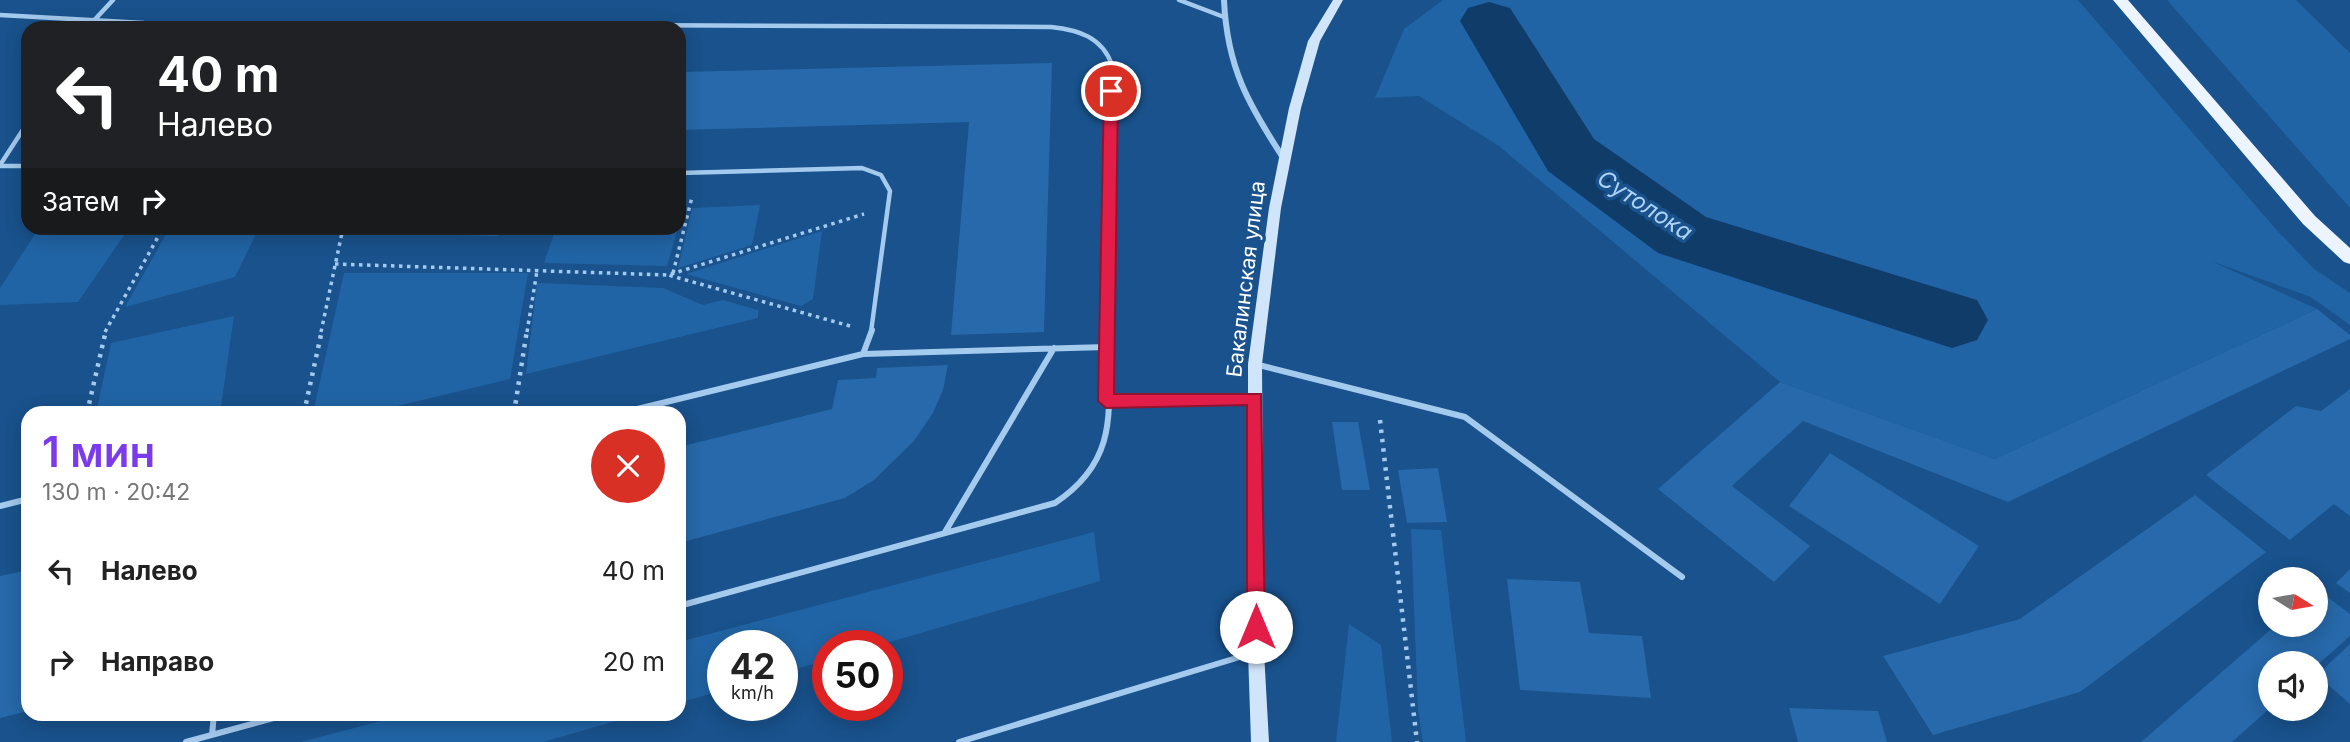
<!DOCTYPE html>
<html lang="ru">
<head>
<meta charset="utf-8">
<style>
	body { margin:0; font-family:Inter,sans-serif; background:#f6f6f6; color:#222; height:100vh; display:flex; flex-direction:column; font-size:26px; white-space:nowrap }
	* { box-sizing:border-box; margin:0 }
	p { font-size:23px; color:#767676 }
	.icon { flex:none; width:38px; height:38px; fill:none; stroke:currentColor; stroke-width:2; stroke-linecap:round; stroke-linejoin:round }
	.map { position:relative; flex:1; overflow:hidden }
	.panel { position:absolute; left:21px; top:406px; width:665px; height:315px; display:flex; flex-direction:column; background:#fff; border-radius:21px; box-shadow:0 4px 18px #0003 }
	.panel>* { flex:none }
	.top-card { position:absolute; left:21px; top:21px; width:665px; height:214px; border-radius:21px; box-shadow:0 4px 18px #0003; background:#202124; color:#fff; overflow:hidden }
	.needle { width:46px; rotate:101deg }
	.controls { position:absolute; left:2258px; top:567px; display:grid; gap:14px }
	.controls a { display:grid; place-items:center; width:70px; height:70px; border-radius:50%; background:#fff; box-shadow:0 4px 18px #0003; font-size:35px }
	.speed { position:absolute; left:707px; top:630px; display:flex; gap:14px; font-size:35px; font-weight:700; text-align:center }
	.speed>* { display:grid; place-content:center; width:91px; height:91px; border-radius:50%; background:#fff; box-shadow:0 4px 18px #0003; line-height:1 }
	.speed small { font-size:18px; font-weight:400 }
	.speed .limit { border:10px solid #d22; background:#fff; color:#111 }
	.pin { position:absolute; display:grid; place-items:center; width:60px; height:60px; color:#fff; margin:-30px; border:4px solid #fff; border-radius:50%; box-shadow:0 2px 7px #0007 }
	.me { position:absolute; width:77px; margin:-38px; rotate:0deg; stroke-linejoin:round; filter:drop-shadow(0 0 5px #0008) }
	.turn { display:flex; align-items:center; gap:24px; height:147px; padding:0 21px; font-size:32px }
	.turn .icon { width:91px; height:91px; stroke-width:2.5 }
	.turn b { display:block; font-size:49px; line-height:60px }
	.then { display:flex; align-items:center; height:66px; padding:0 21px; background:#0003; gap:14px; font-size:26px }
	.round { display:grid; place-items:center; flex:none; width:74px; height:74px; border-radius:37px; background:#f6f6f6 }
	.head { display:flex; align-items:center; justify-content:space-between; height:119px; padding:0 21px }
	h1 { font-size:42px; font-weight:600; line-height:52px; color:#7c3aed }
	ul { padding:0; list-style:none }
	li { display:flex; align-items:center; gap:21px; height:91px; padding:0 21px }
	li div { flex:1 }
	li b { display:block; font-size:26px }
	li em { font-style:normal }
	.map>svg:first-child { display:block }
	.green { fill:#2164a5 }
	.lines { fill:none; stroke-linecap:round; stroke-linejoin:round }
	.river { fill:#103c6a; fill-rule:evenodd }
	.building { fill:#2769aa }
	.path-far1 { stroke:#a4caee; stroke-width:3.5; stroke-dasharray:3.5 4.5; stroke-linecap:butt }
	.path { stroke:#a4caee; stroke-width:4.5; stroke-dasharray:3.5 6; stroke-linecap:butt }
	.service-far1 { stroke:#a4caee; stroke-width:4.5 }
	.service { stroke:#a4caee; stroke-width:6 }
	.minor { stroke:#a4caee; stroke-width:6 }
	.secondary { fill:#d1e5fa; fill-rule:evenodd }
	.primary { fill:#ebf4ff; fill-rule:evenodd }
	.route { fill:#e11d48; stroke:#92132f; stroke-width:2 }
	.labels { text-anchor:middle; stroke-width:7; stroke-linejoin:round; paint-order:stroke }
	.street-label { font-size:21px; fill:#fff; stroke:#19528c }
	.water-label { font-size:23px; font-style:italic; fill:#afd3f5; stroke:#19528c }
</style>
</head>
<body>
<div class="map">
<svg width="2350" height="742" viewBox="0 0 2350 742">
	<rect width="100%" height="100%" fill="#19528c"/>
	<path class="green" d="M1443,0H2078L2274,227L2314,269L2350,293V325L2311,297L2211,261L2317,309L1995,459L1780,382L1499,146L1419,96L1375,98L1404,29Z
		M2167,0H2296L2350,53V208Z
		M760,205L752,245L678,268L692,208Z
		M39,228H129L78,302L0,305V288Z
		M556,228H678L667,266L544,263Z
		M168,231L256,234L235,277L125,307Z
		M822,231L813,299L801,306L686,274Z
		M344,273H528L510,379L368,413H313Z
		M537,283L663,288L703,305L723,300L758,310V318L526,374Z
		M234,316L220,413H96L111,343Z
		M1411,529L1441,530L1466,742H1423L1418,710Z
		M1094,532L1100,581L876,646H828V660L782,673V646H723V690L679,703V642Z
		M1349,624L1381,645L1392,742H1336Z
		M407,714H640L543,742H301Z"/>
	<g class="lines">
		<path class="river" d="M1489,2L1510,8L1594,139L1706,217L1977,300L1988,320L1977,340L1952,348L1658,253L1548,171L1460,21L1468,8Z"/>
	</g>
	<path class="building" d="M1052,63L1044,332L951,335L969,122L679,130V72Z
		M410,228H502L498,236L407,234Z
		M2317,309L2350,335V339L2008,502L1803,421L1732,486L1810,546L1774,582L1658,489L1780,382L1995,459Z
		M948,365L943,390L933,413L914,441L874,480L845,498L679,543V447L832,409L838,380L876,378L877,368Z
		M2350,389V516L2334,504L2290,540L2206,475L2296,406L2321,411Z
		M1332,422H1358L1370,490H1342Z
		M1830,453L1979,546L1940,604L1789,506Z
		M1438,468L1447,522L1407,523L1398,470Z
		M2195,495L2266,552L2080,692L1933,735L1883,656L2020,619Z
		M2350,569V593L2336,583Z
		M28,570V711L0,718V576Z
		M1507,579L1580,582L1589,633L1642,636L1651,698L1520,690Z
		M2317,589L2350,614V636L2315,667V663H2270V708L2232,742H2141L2276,625H2315Z
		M2350,644V704L2317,675Z
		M1789,708L1878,711L1887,742H1798Z"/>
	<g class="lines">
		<path class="path-far1" d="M335,264L668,275
			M673,273L692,197
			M850,326L668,275L864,214
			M105,332L163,228
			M321,332L343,228
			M527,332L537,271"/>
		<path class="path" d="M87,413L106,330
			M304,413L322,330
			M514,413L527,330
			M1380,420L1417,742"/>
		<path class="service-far1" d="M1179,0L1224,17
			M0,15L144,23L1051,27C1079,30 1102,37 1112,65L1108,332
			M87,28L113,0
			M0,165L28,122
			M0,166H28
			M679,173L862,168L881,175L890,191L871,332"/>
		<path class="service" d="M863,354L872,330
			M1255,364L1465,417L1682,577
			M1106,401L1253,399
			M621,413L863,354L1107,347
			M0,506L28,499
			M945,532L1054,348
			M679,606L1055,503C1124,457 1107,403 1108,330
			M212,735L214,714
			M186,742L288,714
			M959,742L1253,653"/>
		<path class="minor" d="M1224,0C1227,67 1248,104 1284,159"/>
		<path class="secondary" d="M1333,0H1343L1320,41L1301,108L1281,208L1262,364L1264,652L1269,742H1251L1248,652V364L1269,208L1289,108L1308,41Z"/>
		<path class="primary" d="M2113,0H2128L2315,216L2350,248V264L2344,262L2303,224Z"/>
	</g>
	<path class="route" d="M1111,87L1118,91L1114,394H1261L1265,627L1263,633L1256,635L1250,633L1247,627V405L1106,408L1098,401L1104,91Z"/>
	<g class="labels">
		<g class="street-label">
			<text transform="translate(1246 279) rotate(-83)" y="7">Бакалинская улица</text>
		</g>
		<g class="water-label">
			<text transform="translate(1645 205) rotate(33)" y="8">Сутолока</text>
		</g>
	</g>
</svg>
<div class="controls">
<a><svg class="needle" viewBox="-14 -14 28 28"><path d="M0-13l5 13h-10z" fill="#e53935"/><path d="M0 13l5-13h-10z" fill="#767676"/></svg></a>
<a><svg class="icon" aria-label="sound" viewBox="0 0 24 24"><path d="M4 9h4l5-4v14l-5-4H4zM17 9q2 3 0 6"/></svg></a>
</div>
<div class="speed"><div>42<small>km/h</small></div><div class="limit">50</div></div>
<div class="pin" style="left:1111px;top:91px;background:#d93025"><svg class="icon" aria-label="arrive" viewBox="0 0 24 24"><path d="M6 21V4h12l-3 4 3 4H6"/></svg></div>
<svg class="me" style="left:1256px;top:627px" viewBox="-20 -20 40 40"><circle r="19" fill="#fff"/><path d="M0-13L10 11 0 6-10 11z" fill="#e11d48"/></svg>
<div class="top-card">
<div class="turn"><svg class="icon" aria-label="left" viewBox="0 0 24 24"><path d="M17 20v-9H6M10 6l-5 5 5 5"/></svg><div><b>40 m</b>Налево</div></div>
<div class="then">Затем<svg class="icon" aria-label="right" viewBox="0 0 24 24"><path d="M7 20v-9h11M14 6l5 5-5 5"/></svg></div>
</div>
<section class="panel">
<div class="head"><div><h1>1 мин</h1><p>130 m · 20:42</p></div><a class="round" style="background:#d93025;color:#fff"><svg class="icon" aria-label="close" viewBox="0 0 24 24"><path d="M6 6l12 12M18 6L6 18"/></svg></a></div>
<ul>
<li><svg class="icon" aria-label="left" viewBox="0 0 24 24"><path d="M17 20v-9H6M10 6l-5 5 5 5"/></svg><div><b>Налево</b></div><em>40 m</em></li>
<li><svg class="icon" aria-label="right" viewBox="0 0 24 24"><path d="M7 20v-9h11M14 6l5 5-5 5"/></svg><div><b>Направо</b></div><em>20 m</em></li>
</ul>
</section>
</div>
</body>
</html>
